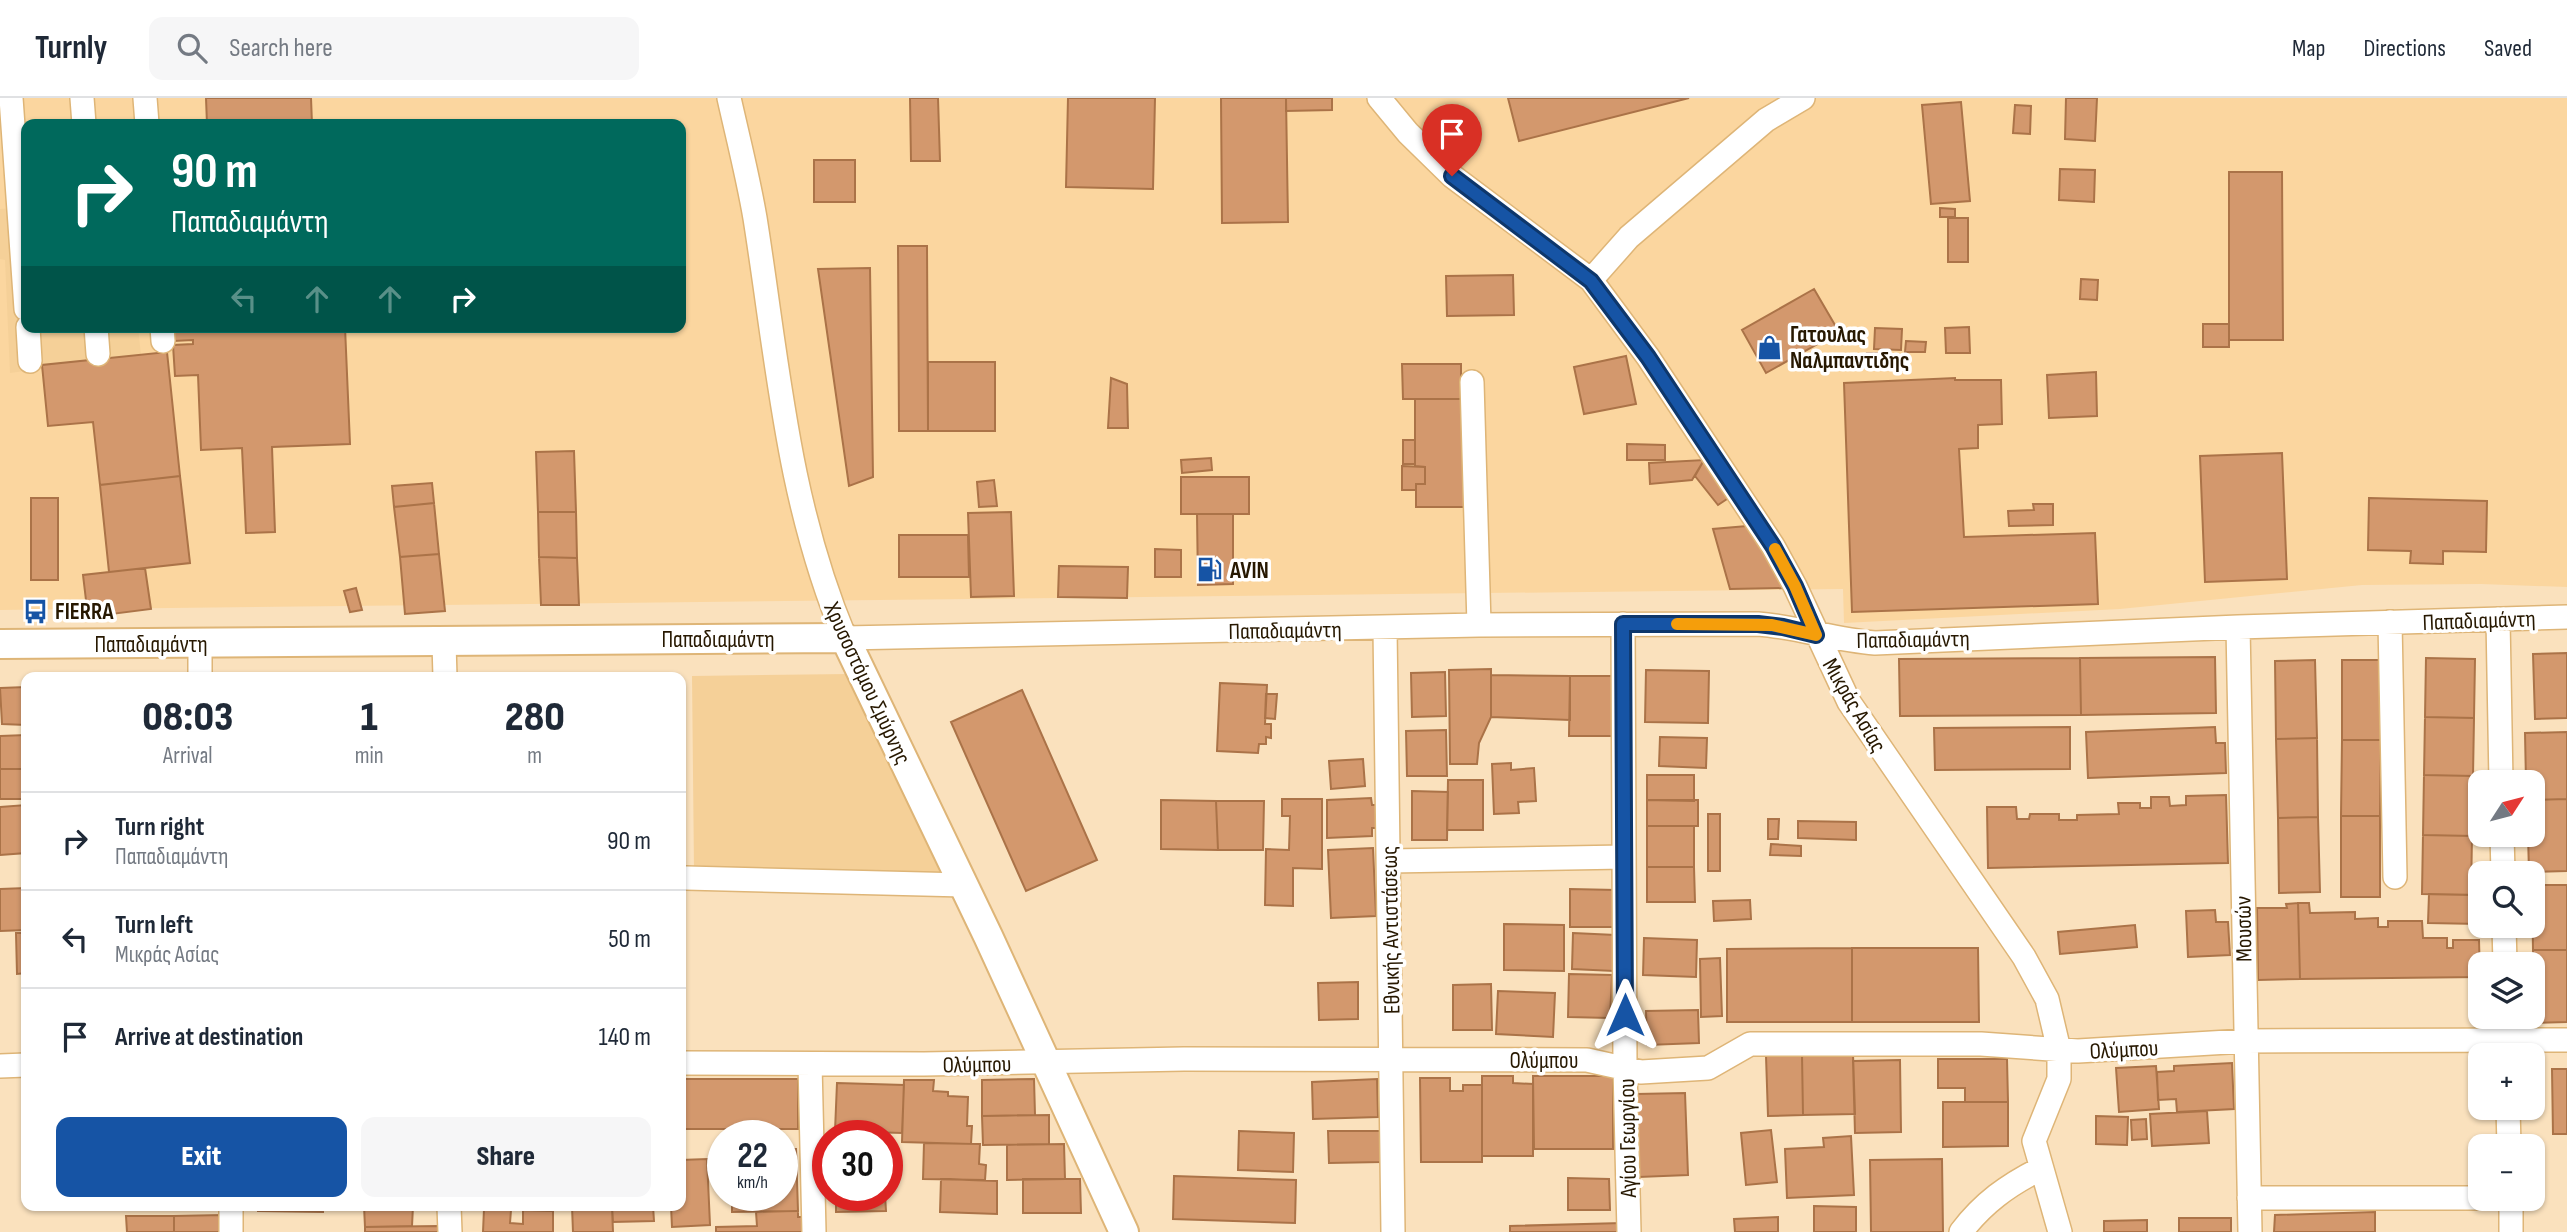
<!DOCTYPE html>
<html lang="en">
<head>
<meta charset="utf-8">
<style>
	body { margin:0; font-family:"Sofia Sans Condensed",sans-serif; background:#f6f6f7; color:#1f2937; height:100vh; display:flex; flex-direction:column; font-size:26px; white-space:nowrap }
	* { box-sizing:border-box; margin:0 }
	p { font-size:23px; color:#747a83 }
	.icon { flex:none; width:38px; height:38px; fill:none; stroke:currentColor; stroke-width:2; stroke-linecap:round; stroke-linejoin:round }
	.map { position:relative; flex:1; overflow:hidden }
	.side { position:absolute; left:21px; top:574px; width:665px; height:539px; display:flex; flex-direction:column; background:#fff; border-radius:14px; box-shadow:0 2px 5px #0004 }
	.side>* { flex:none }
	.hud { position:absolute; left:21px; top:21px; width:665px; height:214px; border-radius:14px; box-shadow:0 2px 5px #0004; background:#00695c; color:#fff; overflow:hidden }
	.needle { width:46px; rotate:54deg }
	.buttons { position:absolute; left:2468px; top:672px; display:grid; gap:14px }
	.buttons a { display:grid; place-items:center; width:77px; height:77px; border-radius:14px; background:#fff; box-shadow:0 2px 5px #0004; font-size:35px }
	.speed { position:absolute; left:707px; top:1022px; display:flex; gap:14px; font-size:35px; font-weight:700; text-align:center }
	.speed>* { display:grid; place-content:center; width:91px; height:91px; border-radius:50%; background:#fff; box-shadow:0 2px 5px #0004; line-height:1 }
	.speed small { font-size:18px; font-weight:400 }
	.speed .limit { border:10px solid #d22; background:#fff; color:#111 }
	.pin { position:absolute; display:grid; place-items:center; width:60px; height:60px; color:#fff; margin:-72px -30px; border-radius:50% 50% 50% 0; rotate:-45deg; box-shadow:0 0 7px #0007 }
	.pin .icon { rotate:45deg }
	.me { position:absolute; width:77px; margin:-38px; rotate:0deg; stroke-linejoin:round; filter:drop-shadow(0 0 5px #0008) }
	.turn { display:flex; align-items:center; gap:24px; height:147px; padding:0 35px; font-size:32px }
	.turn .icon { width:91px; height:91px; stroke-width:2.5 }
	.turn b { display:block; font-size:49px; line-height:60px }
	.lanes { display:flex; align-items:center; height:66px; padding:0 35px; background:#0003; justify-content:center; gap:35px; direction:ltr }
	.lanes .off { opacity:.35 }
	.eta { display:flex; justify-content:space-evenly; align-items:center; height:119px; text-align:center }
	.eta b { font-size:42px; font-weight:800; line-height:49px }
	.button { display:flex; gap:14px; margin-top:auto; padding:14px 35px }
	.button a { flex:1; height:80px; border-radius:14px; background:#1654a5; color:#fff; font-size:28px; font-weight:800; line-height:80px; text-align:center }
	.button a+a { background:#f6f6f7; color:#1f2937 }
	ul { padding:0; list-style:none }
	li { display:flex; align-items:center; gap:21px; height:98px; padding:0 35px; border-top:2px solid #e0e1e3 }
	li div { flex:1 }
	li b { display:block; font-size:26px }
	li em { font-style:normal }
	header { display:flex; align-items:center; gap:42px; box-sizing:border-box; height:98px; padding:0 35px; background:#fff; border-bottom:2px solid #e0e1e3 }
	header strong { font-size:33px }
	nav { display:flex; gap:38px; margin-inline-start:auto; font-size:24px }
	.search { width:490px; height:63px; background:#f6f6f7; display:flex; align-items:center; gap:18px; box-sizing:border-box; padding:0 24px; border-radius:14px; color:#747a83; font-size:26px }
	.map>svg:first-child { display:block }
	.built { fill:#fbd69f; fill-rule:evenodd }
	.green { fill:#f5d098 }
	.building { fill:#d3986d; stroke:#ab7348; stroke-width:2 }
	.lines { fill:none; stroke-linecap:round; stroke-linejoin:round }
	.minor-casing { stroke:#deb577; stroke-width:26 }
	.tertiary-casing { stroke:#deb577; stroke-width:32 }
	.minor { stroke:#fff; stroke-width:23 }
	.tertiary { stroke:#fff; stroke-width:28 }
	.route-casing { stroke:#0e376b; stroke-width:18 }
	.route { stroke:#1654a5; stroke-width:12 }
	.slow { stroke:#f59e0b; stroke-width:12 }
	.labels { text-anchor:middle; stroke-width:7; stroke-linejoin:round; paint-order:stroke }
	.poi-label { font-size:23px; font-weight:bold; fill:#271801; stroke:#fff; text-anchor:start }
	.street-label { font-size:23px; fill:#271801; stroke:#fff }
</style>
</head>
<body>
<header>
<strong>Turnly</strong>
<div class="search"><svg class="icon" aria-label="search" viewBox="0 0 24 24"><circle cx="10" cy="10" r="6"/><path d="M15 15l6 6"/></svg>Search here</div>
<nav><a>Map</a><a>Directions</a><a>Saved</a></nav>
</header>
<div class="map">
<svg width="2567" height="1134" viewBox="0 0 2567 1134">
	<rect width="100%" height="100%" fill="#fae1bd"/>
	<path class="built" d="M0,0H2567V489L2481,486L2362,487L2120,511L1844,525L1843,491L0,512ZM26,26H681V229H26Z"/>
	<path class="green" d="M26,109V229H138L141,257L10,275L5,162L0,161V111Z
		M850,576L941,772L939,777L694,772L692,578Z"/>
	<path class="building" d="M206,0H311L312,26H207Z
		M910,0H938L940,63H911Z
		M1068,0H1155L1153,91L1066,89Z
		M1221,0H1286L1288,124L1222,125Z
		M1286,0H1332V12L1286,13Z
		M1508,0H1689L1519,43Z
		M2066,0H2097L2095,43L2065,41Z
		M1961,4L1970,103L1931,106L1922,7Z
		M2015,7L2031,8L2030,36L2013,35Z
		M814,62H855V104H814Z
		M2060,71L2095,72L2094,104L2059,102Z
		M2229,74H2282L2283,242H2229Z
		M1940,110L1955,111V119H1940Z
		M1948,120H1968V164H1948Z
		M898,148H927L928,333H899Z
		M870,170L873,379L849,388L818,171Z
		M1513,177L1514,217L1447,218L1446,178Z
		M2081,181L2098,182L2097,202L2080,201Z
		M1814,191L1839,234L1766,275L1742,232Z
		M2203,226H2229V249H2203Z
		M173,229H345L350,346L272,349L275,434L246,435L242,350L201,352L198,277L175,278L173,247L193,246V242L174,243Z
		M1969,229L1970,255H1946L1945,230Z
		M1875,230L1902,231L1901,252L1874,251Z
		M1906,243L1926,244L1925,254H1905Z
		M167,254L180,378L100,387L93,324L48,328L42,267Z
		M1867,255H1885L1884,272L1867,271Z
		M1626,258L1636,306L1584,316L1574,269Z
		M928,264H995V333H928Z
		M1402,266H1461V301H1403Z
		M2096,274L2097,318L2049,320L2047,277Z
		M1111,280L1127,286L1128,330H1108Z
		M1955,280V282H2001L2002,326L1978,327V350L1959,351L1964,439L2095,435L2098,506L1852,514L1844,285Z
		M1415,301H1468V409H1416V386H1425V369L1415,368Z
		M1403,342H1415V366H1403Z
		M1627,346L1665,347V362H1627Z
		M574,353L576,414H538L536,354Z
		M2282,355L2287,481L2205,484L2200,358Z
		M1211,360L1212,372L1182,375L1181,362Z
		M1704,362L1730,399L1718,407L1695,378Z
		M1704,362L1692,382L1650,386L1649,365Z
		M1402,368L1425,369V386H1416V392H1402Z
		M180,378L190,465L109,474L100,387Z
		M1181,379H1249V416H1181Z
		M994,382L997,408L979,409L977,384Z
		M432,385L434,405L394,409L392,388Z
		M31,400H58V482H31Z
		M2369,400L2487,403L2486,454L2443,453V466L2410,465L2411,453L2368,452Z
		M434,405L439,456L400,459L394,409Z
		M2033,406H2053V427L2009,428L2008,413L2034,412Z
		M538,414H576L577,460L539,459Z
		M1011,414L1014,498L971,499L968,415Z
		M1197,416H1233V486L1198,487Z
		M1747,428L1786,490L1730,491L1713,431Z
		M899,437H968L969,479H899Z
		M1155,451L1181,452V479H1155Z
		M439,456L445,513L405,516L400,459Z
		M539,459L577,460L579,507H541Z
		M1059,468L1128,469L1127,500L1058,499Z
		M145,470L151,511L88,519L83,477Z
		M356,490L362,512L350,514L344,493Z
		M2567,555V620L2535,621L2533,556Z
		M2215,559L2216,615L2081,617L2080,560Z
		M2080,560L2081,617L1900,618L1899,561Z
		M2426,560L2475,561L2474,620L2425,619Z
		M2315,562L2317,640L2276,641L2275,563Z
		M2342,562H2380L2381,642H2342Z
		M1491,571V619L1479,645L1477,666H1450L1449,572Z
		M1646,572L1709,573L1708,625L1645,624Z
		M1445,574L1446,618L1412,619L1411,575Z
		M1491,577L1570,578V622L1491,619Z
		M1570,578H1614V638H1569Z
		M1220,585L1267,587L1265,626H1271V640L1266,639V646H1259L1258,655L1217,653Z
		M26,589V627L2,626L0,590Z
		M1022,592L1097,762L1026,793L951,624Z
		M1266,596H1277L1275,621L1265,620Z
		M2425,619L2474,620L2473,678L2424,677Z
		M2070,629V671L1935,672L1934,630Z
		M2215,629L2216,645H2225L2226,675L2088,680L2086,634Z
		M1446,632L1447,678H1407L1406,633Z
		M2567,634V701L2532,702V684H2526L2525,635Z
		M26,637V671H0V638Z
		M1660,639L1707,640L1706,670L1659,668Z
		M2317,640L2318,719L2278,720L2276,641Z
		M2342,642H2381L2380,718H2341Z
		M1363,661L1365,688L1331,691L1329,663Z
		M1511,665V672L1534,670L1536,703L1518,704L1519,715L1494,716L1492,666Z
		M0,671H26V701H0Z
		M1647,677H1694V703L1647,702Z
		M2424,677L2473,678L2472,738L2423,737Z
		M1448,682H1483V732H1447Z
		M1412,693L1448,694L1447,742H1412Z
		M2226,697L2228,765L1988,770L1987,709H2016L2017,721H2029L2030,716H2059V722H2077V717L2119,716L2118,705H2140V710H2151V699H2169L2170,708L2186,707V698Z
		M1371,700L1372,707H1378L1379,730H1372V738L1327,740V702Z
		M1282,701H1322V771L1293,770V808L1265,807L1266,751L1289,752L1290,718H1282Z
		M2567,701V773L2529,774L2528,737H2532V702Z
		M1161,702L1216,703L1218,752L1161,751Z
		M1647,702H1698V728H1647Z
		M1216,703H1264L1263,752H1218Z
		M26,707V755L0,757V709Z
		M1708,716H1720V773H1708Z
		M2341,718H2380V799H2341Z
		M2318,719L2320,794L2279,795L2278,720Z
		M1768,721H1779L1778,741H1768Z
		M1798,723L1856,724V742L1798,740Z
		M1647,728H1694V769H1647Z
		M2423,737L2472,738L2471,797L2422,796Z
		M1771,746L1801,748V758L1770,757Z
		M1373,750L1376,818L1331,820L1328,752Z
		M1647,769H1694L1695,804H1647Z
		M2532,787H2567V852H2533Z
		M26,790V832L0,833V791Z
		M1570,791L1616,792V829H1570Z
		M2429,796L2480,797V826L2428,825Z
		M1750,802L1751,821L1714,823L1713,803Z
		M2298,805L2300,881L2258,882L2257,810H2287L2286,806Z
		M2298,805H2309L2310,815L2355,814V821L2378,820V829H2388V823H2422L2423,840H2447V850H2453V842H2479L2480,879L2300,881Z
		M2215,812L2216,824H2228L2230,857L2188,859L2186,813Z
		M1504,826L1564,827V873L1504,872Z
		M2135,827L2137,849L2060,856L2058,834Z
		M16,835H26V875L17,876Z
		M1573,835L1615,837L1614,873L1572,871Z
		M1644,840L1697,842L1696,879L1643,877Z
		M1852,850V924H1727V851Z
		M1852,850H1978L1979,924H1852Z
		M2533,852H2567V924L2535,925Z
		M1720,860L1722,918L1701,919L1700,861Z
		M1569,876L1612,877L1610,920L1568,919Z
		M1358,884V921L1319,922L1318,885Z
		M1491,886L1492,932H1453V887Z
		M1498,893L1555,895L1553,939L1496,936Z
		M1698,912L1699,945L1647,947L1646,913Z
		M1853,956L1855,1016L1803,1017L1802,957Z
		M1802,957L1803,1017L1768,1018L1766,958Z
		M1938,961H2007L2008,1004H1965V990H1938Z
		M1900,962L1901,1034L1855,1035L1853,963Z
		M2232,965L2234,1011L2177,1014L2176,1001L2158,1002L2157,974L2174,973V968Z
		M2156,968L2159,1011L2119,1014L2116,970Z
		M2552,971H2567V1036H2553Z
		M1482,978H1513V985L1533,986V1058H1482Z
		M1533,978H1613V1051H1534Z
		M1420,980H1450V993H1463V987H1482V1064H1421Z
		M681,981H798V1031H681Z
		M1034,981L1035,1017L982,1018V982Z
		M1377,981L1378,1019L1313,1021L1312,984Z
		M904,982H934L933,993L948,994V998L968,999L967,1028H972L971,1046L902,1044Z
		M837,985L904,987L902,1035L835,1033Z
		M1685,995L1688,1077L1639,1079L1637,996Z
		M1943,1004H2008V1048L1943,1049Z
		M2207,1013L2209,1045L2152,1048L2150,1016Z
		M1049,1017V1046L983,1047L982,1018Z
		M2096,1018L2128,1019L2127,1047L2096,1046Z
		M2146,1021L2147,1041L2132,1042L2131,1022Z
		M1771,1032L1777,1084L1746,1087L1741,1035Z
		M1239,1033L1294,1035L1293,1074L1238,1072Z
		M1328,1033H1381V1064L1329,1065Z
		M1851,1038L1854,1097L1787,1100L1785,1051L1824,1049L1823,1040Z
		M924,1045L980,1046L979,1066L986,1067L985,1082L923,1081Z
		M1064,1046L1065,1081L1007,1082V1047Z
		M782,1051H796L798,1113L732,1114V1097H782Z
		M707,1061L710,1127L672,1129L671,1108H681V1062Z
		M1942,1061L1943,1134H1871L1870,1062Z
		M1174,1078L1296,1082L1295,1125L1173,1121Z
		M1568,1080L1609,1081L1610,1112H1568Z
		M941,1081L997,1083V1116L940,1114Z
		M1023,1081H1080L1081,1115H1023Z
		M836,1097H885L886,1113L836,1114Z
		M258,1108H323V1114L258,1113Z
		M364,1108H413L412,1128L365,1129Z
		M572,1108H612L613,1134H573Z
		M612,1108H653L654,1123L613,1124Z
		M1814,1108L1856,1109V1134H1814Z
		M484,1111L511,1112L510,1125L523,1126V1112L553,1113V1134H483Z
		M798,1113V1119H803L804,1134H716V1129L757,1128L756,1114Z
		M2375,1114V1134H2274L2275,1117Z
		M223,1117L224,1134H174V1118Z
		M126,1118H174V1134H127Z
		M1778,1119V1134H1735L1734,1121Z
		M2179,1120H2231V1134H2179Z
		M2147,1122V1134H2104V1123Z
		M1622,1125V1134H1510V1128Z
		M438,1128V1134H365V1129Z"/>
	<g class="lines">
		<defs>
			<path id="minor" d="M11,0L26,211
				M82,0L84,26
				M145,0L147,26
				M729,0C738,40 748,79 755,120C778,265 787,402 845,540L1479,527L1758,526C1798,529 1835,542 1875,545L2238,529L2567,519
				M1379,0L1408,35L1452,78L1591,182L1648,259L1773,448L1795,488L1849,604L2024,859L2047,901L2059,952V981L2034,1043L2060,1134
				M1591,182L1629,139L1766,22L1803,0
				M28,229L30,263
				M96,229L98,256
				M162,229L163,243
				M1472,284L1479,527
				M2498,521L2501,684
				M2390,524L2395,779
				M1623,526L1625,970L1629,1134
				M2238,529L2250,1134
				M1385,530L1393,1134
				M444,545L445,579
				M200,579V546
				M2502,737L2503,775
				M1389,763L1624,759
				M686,780L964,787
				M2504,828L2505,866
				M2506,919L2507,957
				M681,965L924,966L1184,961L1587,962L1641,974L1708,970L1750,946H1981L2078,953L2245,943L2567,942
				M810,966L814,1134
				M0,968L26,967
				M2508,1010L2509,1048
				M2249,1100H2480
				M2511,1101V1134
				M231,1108V1134
				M449,1108L450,1134
				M1961,1134C1983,1105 2008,1087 2040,1071"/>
			<path id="tertiary" d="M0,546L845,540L988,838L1124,1134"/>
		</defs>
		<use href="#minor" class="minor-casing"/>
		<use href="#tertiary" class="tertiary-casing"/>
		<use href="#minor" class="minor"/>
		<use href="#tertiary" class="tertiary"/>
	</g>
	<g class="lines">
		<defs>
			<path id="route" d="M1452,78L1591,183L1648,259L1773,448L1795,488L1816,537L1783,529L1758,526H1623L1625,917"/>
		</defs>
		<use href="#route" class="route-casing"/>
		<use href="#route" class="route"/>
		<path class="slow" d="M1677,526L1772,527L1816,537L1795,488L1775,451"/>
	</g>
	<defs>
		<symbol id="shop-bare" viewBox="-9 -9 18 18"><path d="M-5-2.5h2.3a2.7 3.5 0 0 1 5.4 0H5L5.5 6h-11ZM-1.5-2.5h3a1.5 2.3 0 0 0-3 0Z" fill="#1654a5" stroke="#fff" stroke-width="2.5" paint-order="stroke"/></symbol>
		<symbol id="fuel-bare" viewBox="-9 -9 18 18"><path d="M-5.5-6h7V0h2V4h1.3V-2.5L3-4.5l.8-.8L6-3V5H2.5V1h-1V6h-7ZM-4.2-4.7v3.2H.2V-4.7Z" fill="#1654a5" stroke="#fff" stroke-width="2.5" paint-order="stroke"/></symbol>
		<symbol id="bus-bare" viewBox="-9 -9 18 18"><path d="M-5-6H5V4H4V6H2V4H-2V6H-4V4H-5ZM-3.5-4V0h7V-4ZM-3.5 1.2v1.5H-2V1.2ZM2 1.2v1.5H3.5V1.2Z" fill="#1654a5" stroke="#fff" stroke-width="2.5" paint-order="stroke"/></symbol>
	</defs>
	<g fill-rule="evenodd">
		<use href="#shop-bare" x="1752" y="232" width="35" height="35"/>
		<use href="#fuel-bare" x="1192" y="454" width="35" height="35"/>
		<use href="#bus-bare" x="18" y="496" width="35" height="35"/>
	</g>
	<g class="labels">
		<g class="poi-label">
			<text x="1790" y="244">Γατουλας<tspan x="1790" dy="26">Ναλμπαντιδης</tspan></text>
			<text x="1230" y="480">AVIN</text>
			<text x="55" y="521">FIERRA</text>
		</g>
		<g class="street-label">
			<text transform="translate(2479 522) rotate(-2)" y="8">Παπαδιαμάντη</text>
			<text transform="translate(1285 532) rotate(-1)" y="8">Παπαδιαμάντη</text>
			<text x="718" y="549">Παπαδιαμάντη</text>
			<text transform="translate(1913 541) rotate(-1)" y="8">Παπαδιαμάντη</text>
			<text x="151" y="554">Παπαδιαμάντη</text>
			<text transform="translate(868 585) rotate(65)" y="8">Χρυσοστόμου Σμύρνης</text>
			<text transform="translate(1855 607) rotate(60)" y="8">Μικράς Ασίας</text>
			<text transform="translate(2243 831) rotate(-91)" y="8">Μουσών</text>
			<text transform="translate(1390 832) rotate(-91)" y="8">Εθνικής Αντιστάσεως</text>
			<text transform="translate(2124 951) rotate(-3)" y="8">Ολύμπου</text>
			<text x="1544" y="970">Ολύμπου</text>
			<text transform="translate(977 966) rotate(-1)" y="8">Ολύμπου</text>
			<text transform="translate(1627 1040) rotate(-91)" y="8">Αγίου Γεωργίου</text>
		</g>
	</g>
</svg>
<div class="buttons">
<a><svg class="needle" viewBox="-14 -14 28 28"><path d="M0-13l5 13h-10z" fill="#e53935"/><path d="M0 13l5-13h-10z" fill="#747a83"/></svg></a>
<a><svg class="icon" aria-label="search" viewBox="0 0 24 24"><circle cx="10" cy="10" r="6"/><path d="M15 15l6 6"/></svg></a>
<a><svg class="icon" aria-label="layers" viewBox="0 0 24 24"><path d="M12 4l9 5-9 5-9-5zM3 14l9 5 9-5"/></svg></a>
<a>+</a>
<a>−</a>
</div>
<div class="speed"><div>22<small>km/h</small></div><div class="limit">30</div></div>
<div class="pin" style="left:1452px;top:78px;background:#d93025"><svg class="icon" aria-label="arrive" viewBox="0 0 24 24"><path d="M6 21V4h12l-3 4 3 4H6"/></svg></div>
<svg class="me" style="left:1625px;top:917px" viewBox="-20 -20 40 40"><path d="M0-17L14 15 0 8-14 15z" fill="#1654a5" stroke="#fff" stroke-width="4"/></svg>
<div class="hud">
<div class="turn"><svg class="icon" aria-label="right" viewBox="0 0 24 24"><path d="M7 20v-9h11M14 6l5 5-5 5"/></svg><div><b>90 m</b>Παπαδιαμάντη</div></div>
<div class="lanes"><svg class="icon off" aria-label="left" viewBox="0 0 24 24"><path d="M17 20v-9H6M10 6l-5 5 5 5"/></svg><svg class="icon off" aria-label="ahead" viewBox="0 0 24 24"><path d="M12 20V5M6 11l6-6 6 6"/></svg><svg class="icon off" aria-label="ahead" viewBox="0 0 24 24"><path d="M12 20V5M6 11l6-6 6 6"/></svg><svg class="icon" aria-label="right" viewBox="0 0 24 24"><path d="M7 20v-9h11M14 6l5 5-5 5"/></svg></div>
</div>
<section class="side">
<div class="eta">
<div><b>08:03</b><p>Arrival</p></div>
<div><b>1</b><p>min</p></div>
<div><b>280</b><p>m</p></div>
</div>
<ul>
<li><svg class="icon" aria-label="right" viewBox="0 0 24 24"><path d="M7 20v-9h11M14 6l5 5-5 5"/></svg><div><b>Turn right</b><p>Παπαδιαμάντη</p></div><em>90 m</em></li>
<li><svg class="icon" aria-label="left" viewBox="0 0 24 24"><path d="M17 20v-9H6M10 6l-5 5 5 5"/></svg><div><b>Turn left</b><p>Μικράς Ασίας</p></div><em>50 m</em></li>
<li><svg class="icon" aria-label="arrive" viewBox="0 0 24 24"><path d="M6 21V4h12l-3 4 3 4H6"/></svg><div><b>Arrive at destination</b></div><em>140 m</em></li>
</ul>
<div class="button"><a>Exit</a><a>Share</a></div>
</section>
</div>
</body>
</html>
